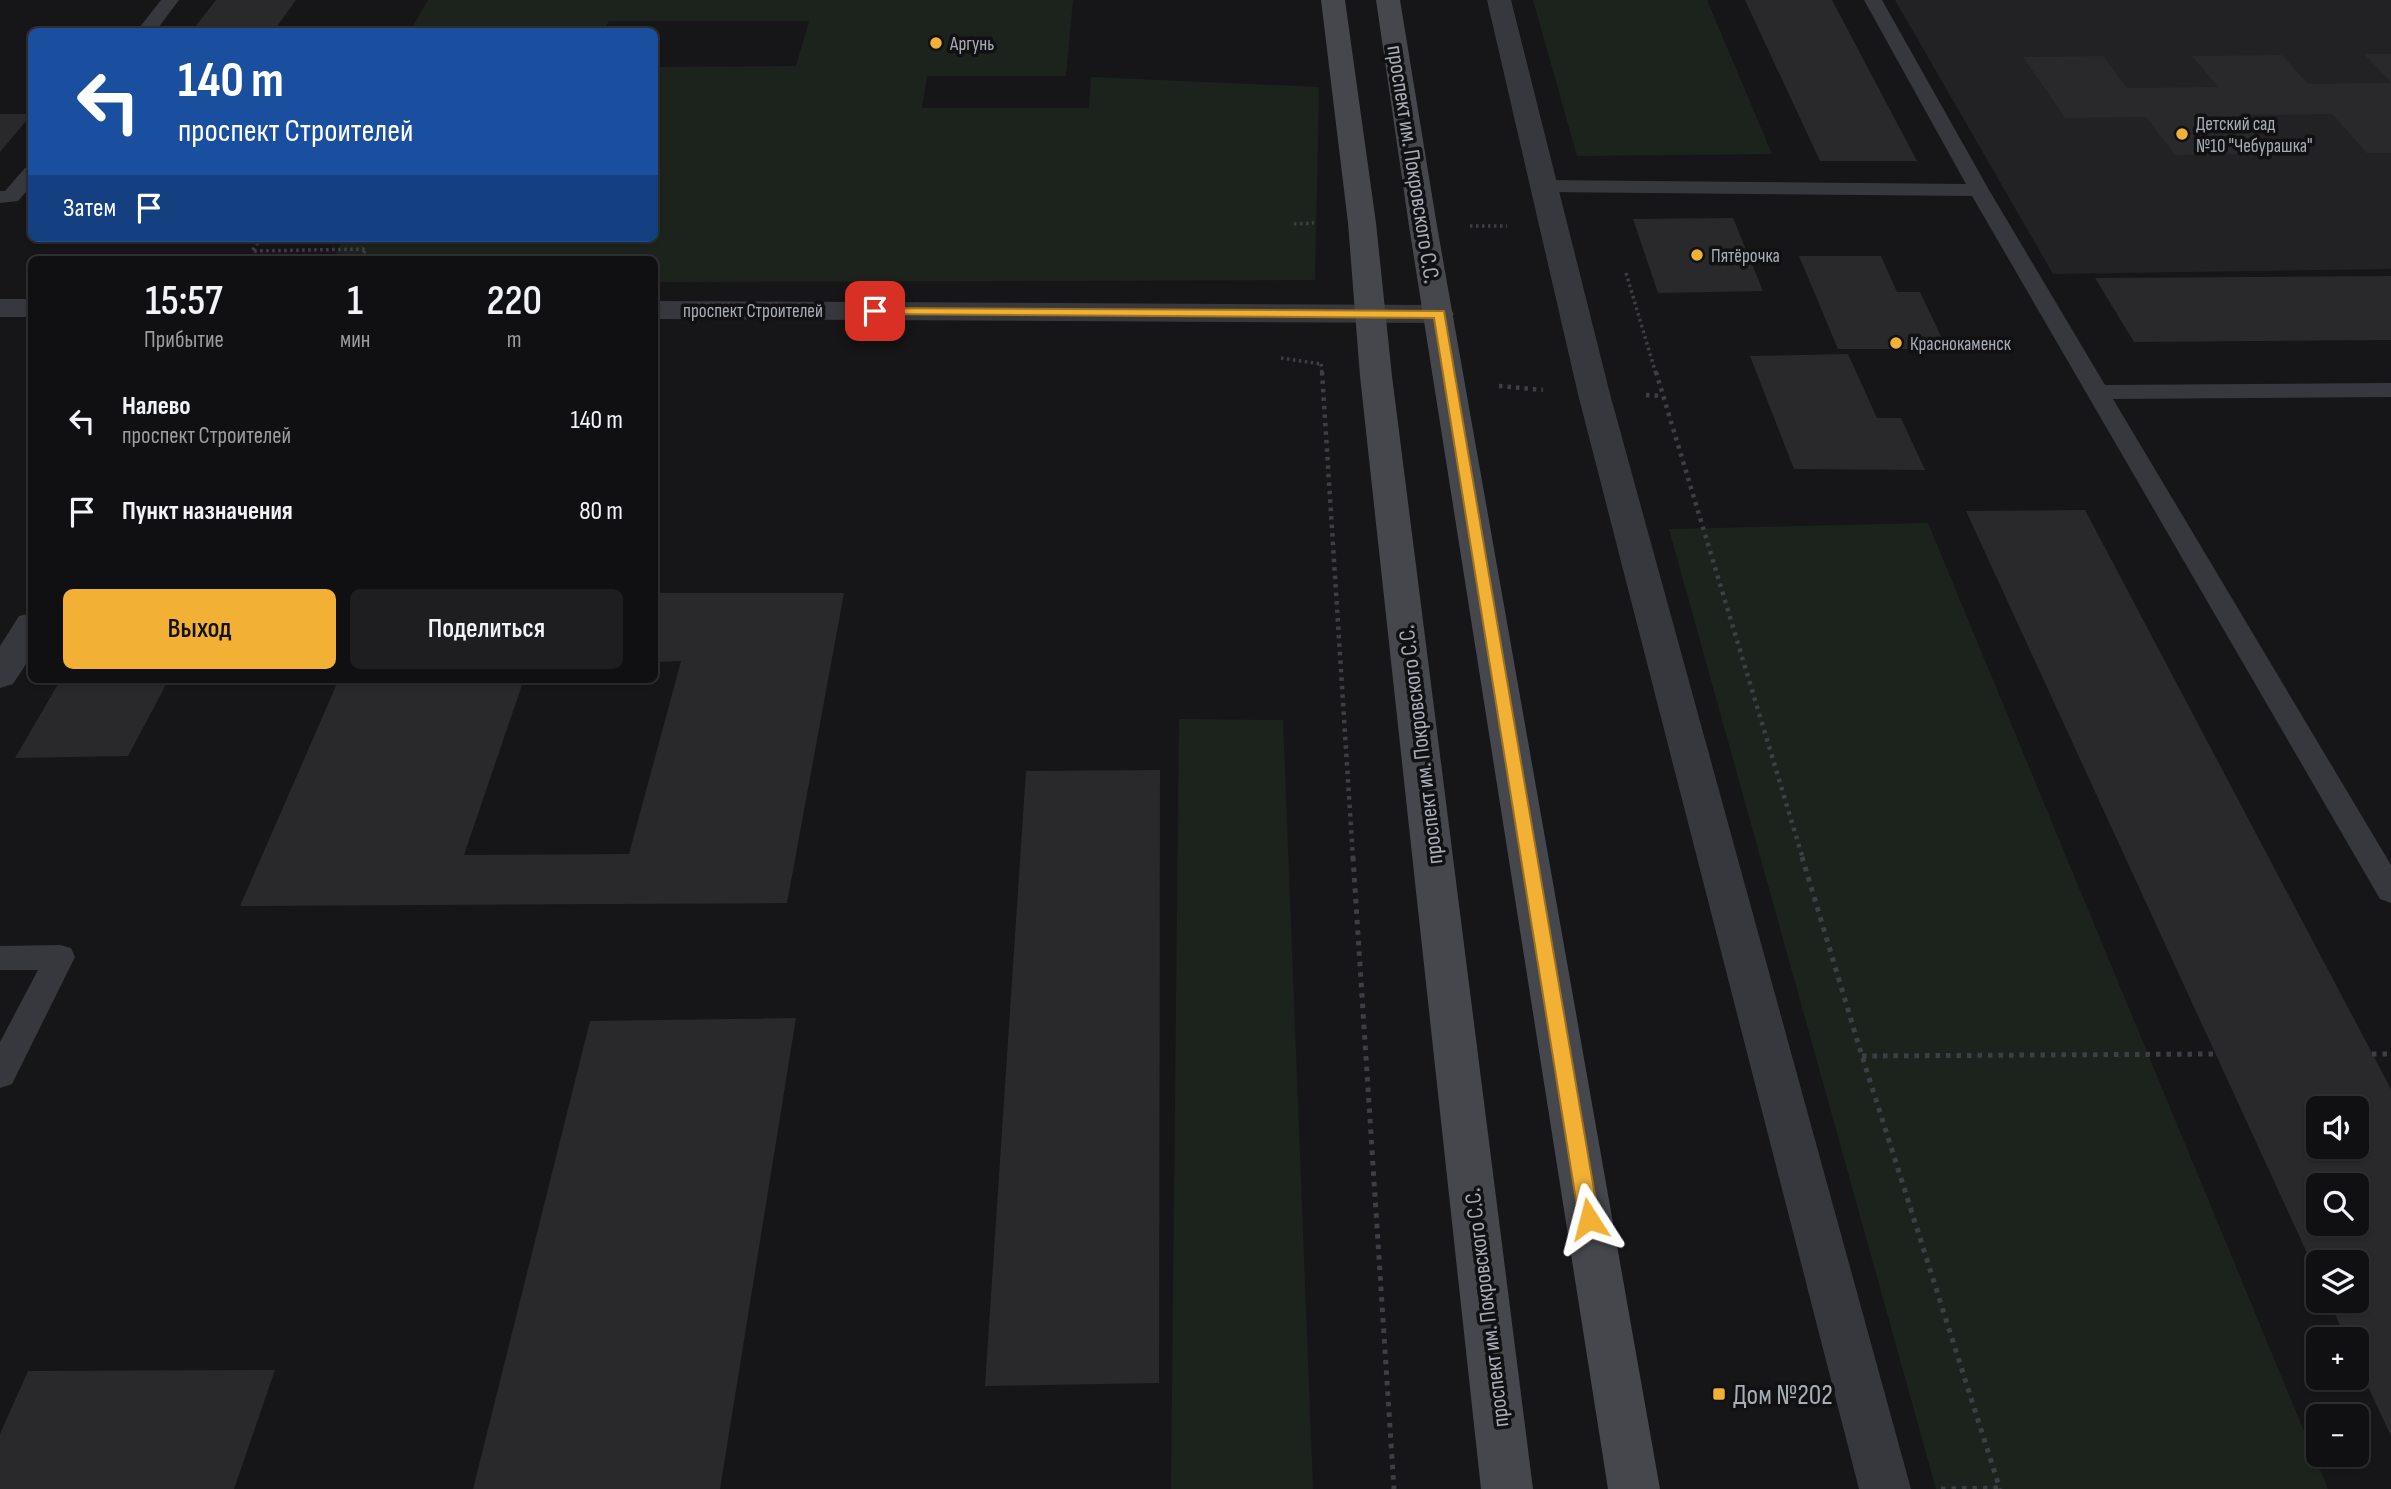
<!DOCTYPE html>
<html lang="ru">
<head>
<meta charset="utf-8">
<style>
	body { margin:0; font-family:"Sofia Sans Condensed",sans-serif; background:#1e1e20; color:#f1f3f6; height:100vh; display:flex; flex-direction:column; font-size:26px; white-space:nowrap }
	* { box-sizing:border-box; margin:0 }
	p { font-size:23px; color:#9c9d9f }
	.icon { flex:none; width:38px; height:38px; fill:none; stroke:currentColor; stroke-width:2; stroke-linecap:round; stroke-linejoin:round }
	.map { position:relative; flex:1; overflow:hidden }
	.sheet { position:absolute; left:28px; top:256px; width:630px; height:427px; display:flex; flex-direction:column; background:#101012; border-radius:10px; box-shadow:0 2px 5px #0004,0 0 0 2px #303032 }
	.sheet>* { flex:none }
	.hud { position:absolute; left:28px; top:28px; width:630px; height:214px; border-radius:10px; box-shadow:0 2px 5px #0004,0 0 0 2px #303032; background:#1a4fa0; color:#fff; overflow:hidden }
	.fabs { position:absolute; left:2306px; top:1096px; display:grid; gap:14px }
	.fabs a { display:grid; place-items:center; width:63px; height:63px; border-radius:10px; background:#101012; box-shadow:0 2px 5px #0004,0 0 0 2px #303032; font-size:35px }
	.pin { position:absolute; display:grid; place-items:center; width:60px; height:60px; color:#fff; margin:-30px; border-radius:14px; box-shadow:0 4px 10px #0006 }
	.me { position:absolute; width:77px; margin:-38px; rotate:351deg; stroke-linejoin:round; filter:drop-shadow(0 0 5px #0008) }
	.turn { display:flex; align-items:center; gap:24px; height:147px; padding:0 35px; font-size:32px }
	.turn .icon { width:91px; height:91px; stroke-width:2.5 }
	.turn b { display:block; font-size:49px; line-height:60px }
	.then { display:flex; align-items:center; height:66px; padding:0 35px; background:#0003; gap:14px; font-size:26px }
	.eta { display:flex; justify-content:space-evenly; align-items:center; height:119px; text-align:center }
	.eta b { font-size:42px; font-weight:600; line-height:49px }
	.action { display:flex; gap:14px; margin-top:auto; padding:14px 35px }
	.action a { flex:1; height:80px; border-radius:10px; background:#f2b134; color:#111; font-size:28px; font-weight:600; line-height:80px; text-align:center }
	.action a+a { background:#1e1e20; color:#f1f3f6 }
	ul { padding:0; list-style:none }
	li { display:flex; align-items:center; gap:21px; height:91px; padding:0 35px }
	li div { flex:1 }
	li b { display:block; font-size:26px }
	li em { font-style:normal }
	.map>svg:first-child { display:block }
	.built { fill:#222225 }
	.green { fill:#1c231d }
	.building { fill:#29292c; fill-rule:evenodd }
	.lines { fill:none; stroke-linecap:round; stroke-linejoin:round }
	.path-far2 { stroke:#3d3f44; stroke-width:3.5; stroke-dasharray:2.5 3.5; stroke-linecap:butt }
	.path-far1 { stroke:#3d3f44; stroke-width:4.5; stroke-dasharray:3.5 5; stroke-linecap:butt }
	.path { stroke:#3d3f44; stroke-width:5; stroke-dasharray:4.5 6; stroke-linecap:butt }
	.service { fill:#37383d; fill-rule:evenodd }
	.minor { fill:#37383d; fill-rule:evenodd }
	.tertiary { fill:#37383d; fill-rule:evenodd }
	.secondary { fill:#45474d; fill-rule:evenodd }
	.route { fill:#f2b134; stroke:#9d7322; stroke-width:2 }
	.poi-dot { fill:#f2b134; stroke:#111113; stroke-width:2.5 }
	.labels { text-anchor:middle; stroke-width:7; stroke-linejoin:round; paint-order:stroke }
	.far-poi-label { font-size:19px; fill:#a8adb8; stroke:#111113; text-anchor:start }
	.far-street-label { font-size:19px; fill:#a8adb8; stroke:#111113 }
	.street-label { font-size:23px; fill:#a8adb8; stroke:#111113 }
	.near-poi-label { font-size:28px; fill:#a8adb8; stroke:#111113; text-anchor:start }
</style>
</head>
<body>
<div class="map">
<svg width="2391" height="1489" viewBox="0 0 2391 1489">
	<rect width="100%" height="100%" fill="#161618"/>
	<path class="built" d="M1895,0H2391V269L2053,274Z"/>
	<path class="green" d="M428,0H1073L1066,76H927L922,108H1089L1091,77L1319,87L1315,280L655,282L654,259H333L344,238H654L655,67L796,66L809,21H609L604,31H410Z
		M1533,0H1707L1772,154L1577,156Z
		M1928,523L2328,1489H1936L1669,529Z
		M1179,719L1283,720L1313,1489H1171Z"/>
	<path class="building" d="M216,0H296L273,32H191Z
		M1745,0H1832L1917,161H1820Z
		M2364,54H2391V82Z
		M2282,55L2308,84L2391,83V153H2367L2332,114L2238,115L2270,154L2175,155L2146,117L2065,118L2023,57L2103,56L2127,88L2218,87L2192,56Z
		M0,114H32L0,152Z
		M1733,218L1763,291L1658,293L1633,219Z
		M1799,256H1881L1897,292H1920L1947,349H1838Z
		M2391,276V340L2134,342L2095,278Z
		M1848,354L1877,418H1901L1925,470L1794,469L1750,356Z
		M2085,510L2391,1089V1436L2357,1363V1339H2346L2329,1300H2357V1262H2319V1279L1966,511ZM2319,1108H2357V1146H2319ZM2319,1185H2357V1223H2319Z
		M654,593H844L787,903L240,906L339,679H524L464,855L629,854L681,661L654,662Z
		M61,679H169L128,756L15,758Z
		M1160,770L1159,1383L985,1386L1026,771Z
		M796,1018L720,1489H473L590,1021Z
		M275,1370L234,1489H0V1434L28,1371Z"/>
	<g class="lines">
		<path class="path-far2" d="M1294,224L1314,223
			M1470,226H1507
			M261,238L252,251L366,249L360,259
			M1626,273L1656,374
			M1281,358L1321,364
			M1321,364L1322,374"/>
		<path class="path-far1" d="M1322,372L1353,859
			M1656,372L1803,859
			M1499,386L1543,390
			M1646,395L1663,396"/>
		<path class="path" d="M1353,857L1394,1489
			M1802,857L1862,1056L2000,1489
			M2372,1054H2391
			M1862,1056L2215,1054
			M1941,1489L1999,1488"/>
		<path class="service" d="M161,0H179L155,32H136Z
			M1864,0H1882L1989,190L2105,385L2391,383V397L2113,399L2391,865V903L2380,899L1972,196L1544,192L1537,190L1534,186L1537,182L1544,180L1966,184Z
			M32,166V185L18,201L0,203V191H5L25,168Z
			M60,945L71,948L75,957L12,1084L0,1088V1042L38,970H0V946Z"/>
		<path class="minor" d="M1487,0H1511L1610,394L1911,1489H1859L1578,394Z
			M32,613V655L13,684L0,688V646L19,616Z"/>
		<path class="tertiary" d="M0,299H32V317H0Z
			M654,301L1439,305L1450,308L1454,314L1450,320L1439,323L654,319Z"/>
		<path class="secondary" d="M1321,0H1345L1376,223L1392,376L1533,1489H1481L1360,376L1348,223Z
			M1376,0H1400L1437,226L1660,1489H1608L1409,226Z"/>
	</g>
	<path class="route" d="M875,308L1444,311L1599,1219L1596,1225L1589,1227L1582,1225L1579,1219L1434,318L871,314L869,311Z"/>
	<g class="poi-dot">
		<circle cx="936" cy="43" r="7"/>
		<circle cx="2182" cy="134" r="7"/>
		<circle cx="1697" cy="255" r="7"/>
		<circle cx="1896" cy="343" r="7"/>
		<rect x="1712" y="1387" width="14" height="14" rx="3.5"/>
	</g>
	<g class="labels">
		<g class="far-poi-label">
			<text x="950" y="50">Аргунь</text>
			<text x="2196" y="130">Детский сад<tspan x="2196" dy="22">№10 "Чебурашка"</tspan></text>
			<text x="1711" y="262">Пятёрочка</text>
			<text x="1910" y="350">Краснокаменск</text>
		</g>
		<g class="far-street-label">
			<text x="753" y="317">проспект Строителей</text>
		</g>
		<g class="street-label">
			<text transform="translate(1414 164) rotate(81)" y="8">проспект им. Покровского С.С.</text>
			<text transform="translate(1420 745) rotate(-97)" y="8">проспект им. Покровского С.С.</text>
			<text transform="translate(1486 1308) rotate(-97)" y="8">проспект им. Покровского С.С.</text>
		</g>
		<g class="near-poi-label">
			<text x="1733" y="1404">Дом №202</text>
		</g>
	</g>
</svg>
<div class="fabs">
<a><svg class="icon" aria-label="sound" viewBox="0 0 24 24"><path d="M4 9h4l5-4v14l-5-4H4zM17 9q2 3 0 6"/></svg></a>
<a><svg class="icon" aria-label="search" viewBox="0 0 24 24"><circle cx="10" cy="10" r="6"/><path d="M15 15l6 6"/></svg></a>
<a><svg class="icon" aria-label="layers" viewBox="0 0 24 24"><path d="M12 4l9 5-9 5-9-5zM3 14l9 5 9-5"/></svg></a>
<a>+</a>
<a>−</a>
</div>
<div class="pin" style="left:875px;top:311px;background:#d93025"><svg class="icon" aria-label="arrive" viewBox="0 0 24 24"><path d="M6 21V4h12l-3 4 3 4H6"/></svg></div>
<svg class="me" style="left:1589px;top:1219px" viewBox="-20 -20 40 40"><path d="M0-17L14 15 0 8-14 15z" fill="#f2b134" stroke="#fff" stroke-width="4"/></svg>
<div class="hud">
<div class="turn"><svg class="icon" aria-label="left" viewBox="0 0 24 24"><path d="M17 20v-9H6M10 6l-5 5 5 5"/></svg><div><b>140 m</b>проспект Строителей</div></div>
<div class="then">Затем<svg class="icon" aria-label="arrive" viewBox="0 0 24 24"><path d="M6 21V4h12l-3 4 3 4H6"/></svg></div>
</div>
<section class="sheet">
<div class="eta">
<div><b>15:57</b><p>Прибытие</p></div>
<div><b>1</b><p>мин</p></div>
<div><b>220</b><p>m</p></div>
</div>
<ul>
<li><svg class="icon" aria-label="left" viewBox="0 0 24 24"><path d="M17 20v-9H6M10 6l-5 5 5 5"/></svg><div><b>Налево</b><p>проспект Строителей</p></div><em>140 m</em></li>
<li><svg class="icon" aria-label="arrive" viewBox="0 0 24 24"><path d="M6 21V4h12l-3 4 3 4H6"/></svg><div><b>Пункт назначения</b></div><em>80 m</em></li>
</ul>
<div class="action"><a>Выход</a><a>Поделиться</a></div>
</section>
</div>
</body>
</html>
